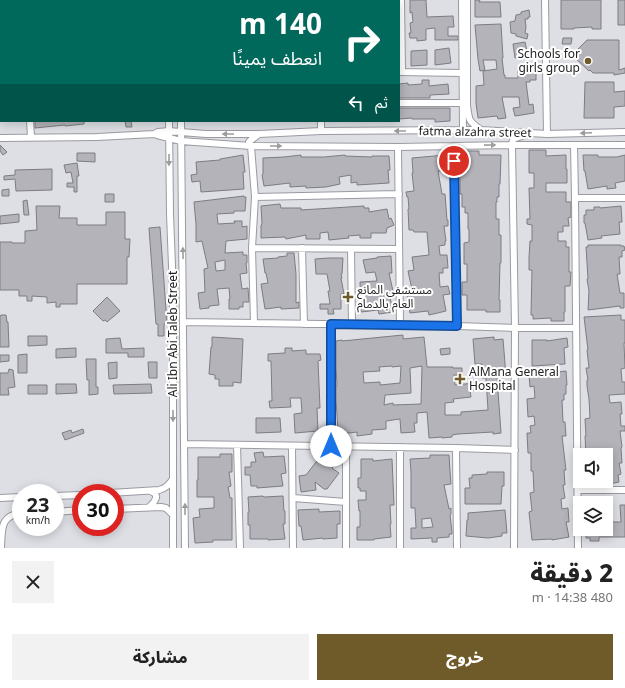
<!DOCTYPE html>
<html lang="ar">
<head>
<meta charset="utf-8">
<style>
	body { margin:0; font-family:"Noto Sans","Noto Sans Arabic",sans-serif; background:#f2f2f2; color:#222; direction:rtl; height:100vh; display:flex; flex-direction:column; font-size:15px; white-space:nowrap }
	* { box-sizing:border-box; margin:0 }
	p { font-size:13px; color:#767676 }
	.icon { flex:none; width:22px; height:22px; fill:none; stroke:currentColor; stroke-width:2; stroke-linecap:round; stroke-linejoin:round }
	.map { position:relative; height:548px; overflow:hidden; direction:ltr }
	.details { display:flex; flex-direction:column; background:#fff; flex:1 }
	.details>* { flex:none }
	.top-card { position:absolute; left:0px; top:0px; width:400px; height:122px; box-shadow:0 2px 10px #0003; direction:rtl; background:#00695c; color:#fff; overflow:hidden }
	.tools { position:absolute; left:573px; top:448px; display:grid; gap:8px }
	.tools a { display:grid; place-items:center; width:40px; height:40px; border-radius:0px; background:#fff; box-shadow:0 2px 10px #0003; font-size:20px }
	.speed { position:absolute; left:12px; top:484px; display:flex; gap:8px; font-size:20px; font-weight:700; text-align:center }
	.speed>* { display:grid; place-content:center; width:52px; height:52px; border-radius:50%; background:#fff; box-shadow:0 2px 10px #0003; line-height:1 }
	.speed small { font-size:10px; font-weight:400 }
	.speed .limit { border:6px solid #d22; background:#fff; color:#111 }
	.pin { position:absolute; display:grid; place-items:center; width:34px; height:34px; color:#fff; margin:-17px; border:2px solid #fff; border-radius:50%; box-shadow:0 1px 4px #0007 }
	.me { position:absolute; width:44px; margin:-22px; rotate:0deg; stroke-linejoin:round; filter:drop-shadow(0 0 3px #0008) }
	.turn { display:flex; align-items:center; gap:14px; height:84px; padding:0 12px; font-size:18px }
	.turn .icon { width:52px; height:52px; stroke-width:2.5 }
	.turn b { display:block; font-size:28px; line-height:34px }
	.then { display:flex; align-items:center; height:38px; padding:0 12px; background:#0003; gap:8px; font-size:15px }
	.round { display:grid; place-items:center; flex:none; width:42px; height:42px; border-radius:0px; background:#f2f2f2 }
	.head { display:flex; align-items:center; justify-content:space-between; height:68px; padding:0 12px }
	h1 { font-size:24px; font-weight:800; line-height:30px }
	.button { display:flex; gap:8px; margin-top:auto; padding:8px 12px }
	.button a { flex:1; height:46px; border-radius:0px; background:#6f5a29; color:#fff; font-size:16px; font-weight:800; line-height:46px; text-align:center }
	.button a+a { background:#f2f2f2; color:#222 }
	.map>svg:first-child { display:block }
	.building { fill:#b3b3b9; stroke:#7c7d82; fill-rule:evenodd }
	.lines { fill:none; stroke-linecap:round; stroke-linejoin:round }
	.minor-casing { stroke:#9a9ba1; stroke-width:8 }
	.minor { stroke:#fff; stroke-width:6 }
	.oneway { fill:#9c9c9c }
	.route-casing { stroke:#114b97; stroke-width:10 }
	.route { stroke:#1a73e8; stroke-width:7 }
	.poi-dot { fill:#6f5a29; stroke:#fff; stroke-width:1.5 }
	.labels { text-anchor:middle; stroke-width:4; stroke-linejoin:round; paint-order:stroke }
	.poi-label { font-size:12px; fill:#222224; stroke:#fff; text-anchor:start }
	.street-label { font-size:12px; fill:#222224; stroke:#fff }
</style>
</head>
<body>
<div class="map">
<svg width="625" height="548" viewBox="0 0 625 548">
	<rect width="100%" height="100%" fill="#dedfe5"/>
	<path class="building" d="M410,0H426L427,17L453,16L454,27H448V36H458V40H435V28L426,29V40L417,41V38H410L409,33H411L410,23L413,22L412,12L410,13Z
		M475,0H480L479,2H500L501,17H475Z
		M561,0H601V29H592V27L574,28V29H561Z
		M618,0H625V25H618Z
		M529,10L530,17H528V19H525L526,27L525,33L528,34L527,39L516,36V34L511,33L510,22L515,21L516,15L521,14V12Z
		M501,24L503,58H502L504,75H505V78H518V67H525V70H536V80H530V82H526L529,105L533,104L534,113L515,116L513,108L520,107L519,97H502L506,118L498,119L497,116L478,118L476,103V86L484,85L483,71L497,69L496,60H483L485,70L480,71L478,59L475,25Z
		M563,38H572L571,44H562Z
		M587,40H619V70L625,68V73L614,75V73H593L590,70L589,71L573,56V54Z
		M525,42L528,56L515,58L513,44Z
		M449,48L451,63L435,65V50Z
		M427,50V65L411,66V51Z
		M422,80H429V86L448,84L449,94L430,95V98H399V84L408,83V85L422,84Z
		M585,82H614V92L625,91V106L614,107V118H584Z
		M399,108H450V121L435,122V119H412V118L399,119Z
		M35,121H84V124L65,126V125L35,128Z
		M125,121H131L132,127H126Z
		M0,145L7,152L3,155L0,151Z
		M529,150H546V156L566,155V169H567V183H546V192H566V202H571V217L568,218L569,226H563V232H558V241H566V247H569V272H571L570,286H565V312H564V321H551V318L533,319V315H531L532,270H529V258L530,241H532V225L527,224V219H530L529,188H534V173H529Z
		M460,151H479V155H501L500,184H499V197H497V202H496V219H499V235H501V263H500L499,300H500V312H486V310H467V295H462V282H467V264H464V243L469,242V229H468V213H465V207H462V194H460Z
		M77,153H95V162L77,161Z
		M243,155L245,172H243L244,189L201,192L200,181L192,182L191,175L197,174L196,162L220,160V159Z
		M301,155V157H324L345,155V156L372,157V156H389L390,170H388L389,183L357,185V182L351,183V175L339,177L340,184L326,187L306,188V186L290,187V183L264,186L262,175L263,174V158L284,157Z
		M445,155V171H438L442,194H445L447,220H448V226H444L446,241H445V245L439,246L440,255H447L448,268H443V273H439L440,287L448,286L450,294L443,295L446,311L429,315L428,311L410,313L407,295L413,294L408,271L414,270L412,257L429,255L427,232H414L413,230H409L408,209H409L408,197H407L406,192L414,191L412,173H413L412,158Z
		M583,155H598V157H617L625,155V181L615,183L616,188L607,189V186L588,189L585,171H584Z
		M77,163L79,176H77V192H74V187H67V183H73L71,172L66,173L64,165Z
		M52,169V190L16,191L15,179L4,180V176L15,175V170Z
		M9,189V196H2V190Z
		M105,194H114V202H105Z
		M244,196V197H246L245,211H234V213L217,214L218,224L235,223L234,221H242V227L247,226V239L226,241L225,253L243,252V255H247V263H246L247,273L240,274L242,289L248,288L249,302H243V307H239V309H229V299H230L229,288L217,289L219,305L209,306V308L200,309L198,293L205,292L204,269L208,268L202,241L196,242V224L194,202ZM225,260V270L216,271L215,262Z
		M27,200L29,215H24L23,201Z
		M280,204L281,208H301V210L364,206V208H369V212L387,209L389,219L391,218L394,225L387,228L386,233H371V238H360V235L348,236L349,238L329,240L328,232L320,233V239H306V235L286,239L285,237L261,238V225L262,224L261,206Z
		M36,206H60L59,218H77V225H106V212H125V239H130L129,257H127V284H77V304H60V307H56V302L47,303V297L32,296V301H27V296H19V290H0V242H12V243H25V231L37,230Z
		M621,206L622,222H619L620,234L601,236L602,238L588,240L585,223H584V215H586V210H594V207H600V208Z
		M19,214V222L0,224V216Z
		M160,227L167,323L164,324V336H158V324H156L149,228Z
		M588,245H621V246H624L625,250L622,251V257H619L620,274H617L620,293H624V308H620V306L588,310L589,291L587,279H588L586,247H588Z
		M287,253H294L296,274V303L299,302V308L281,309V307L265,309L261,284L268,283L266,273H265L263,259L278,258V257L287,256Z
		M391,256L392,273H389L393,291L389,292L393,312L379,314L378,310L361,312L360,282L377,281L375,272L366,273L363,260L377,258V257Z
		M329,258H343L342,274H341L342,278H341L344,294H341V309H333L334,314H328V309H320V304H330L328,291H330L327,274H316L315,259Z
		M107,297L120,311L107,322L105,320L103,321L93,311Z
		M1,315H6L7,322H8L9,347H0V316Z
		M621,315V320H625V343H624L625,368L621,369L622,382H625V394L609,395L610,403L621,402L622,414H620L621,426H625V431H620L622,447L621,448L622,463H619L621,474L618,475L619,482L609,484L607,470H608L606,455H586L585,436H586L585,419L590,418L589,399L587,386V380H588L586,368H589L587,350H588L584,317Z
		M403,335V339L424,337L427,367H453V368H462V375H454L455,385L475,383V390L470,391L471,397L453,399L454,402L445,403V415H461V412L488,410L486,378H482V364H475L473,339L494,337V340L503,339L506,376L497,377L501,433L493,434V432L458,434L452,435V437L442,438V437L429,438L427,412L417,413V423H414L415,432L401,433L400,419L386,421V429L372,430V434L357,436V432L341,434V430L338,431L336,400V386H337L336,367V341L342,340V341ZM392,366V367L401,366L400,383L380,385V382L364,383L363,372L380,371L379,367ZM422,366L421,404L393,405V403L384,405L385,395L411,393L410,368Z
		M28,336H47V345L28,346Z
		M212,337L243,339L241,383L233,382V386H219V379H215V375L209,374L211,347H212Z
		M120,338L122,349L144,348V357H128V353H106V339Z
		M567,338L568,347L564,348L565,364L532,366V340H547V341Z
		M76,348V357L56,358V349Z
		M285,348H292V351L306,350V354H320L321,360L318,361L320,408H317L318,431L295,433L294,414L302,413L301,398H290L291,407L270,408L269,401H272L271,361H268V354L285,353Z
		M450,348V354L441,355L440,349Z
		M27,354V373H18V355Z
		M0,355H9V361L0,362Z
		M86,359H96V387H98V394L89,395V380H87Z
		M117,362V378L109,379L108,363Z
		M148,362H157V378H149Z
		M9,369L13,370L15,387L8,388L9,395H0V373H8Z
		M566,371L567,385H566V394H564V400H562L563,422H565L566,436H562L566,470H564L565,485H563L565,498L561,499L562,509L568,508L569,522H566L569,537L552,540V539L532,540L529,512L532,511L530,493L534,492L533,471H531V453H528L527,433H531L530,426L535,425L534,416L528,417L527,399L535,398L534,386L530,387L529,375Z
		M56,384H76L77,393L56,394Z
		M151,384L152,393L114,394L113,385Z
		M28,385H47V394H28Z
		M256,418H280L281,432L256,433Z
		M83,429L84,433L65,440L62,433L71,430L72,433Z
		M263,452L264,457L284,456L286,473L281,474L283,486L257,488V486H251L250,475H245V467H251V462H256L254,453Z
		M220,454H232V472H229L231,486L228,487L230,498H232V540H213V542L195,543L193,518L200,517L199,509L214,508V497H197V480H198V457H220Z
		M331,454V456L337,455L340,458L332,468L339,473L327,489H324L315,482L316,490L301,492L299,476L306,475L320,457L322,458L324,455Z
		M430,455H449L450,471L451,484L444,485L449,509L451,508V514L450,515L452,532V534H449V537L437,538V542H432V538L411,539V528H416L415,508H411V472L410,459L430,458ZM431,518L433,527L422,528V519Z
		M361,459H373V461L392,459L394,505H390L391,524H390L391,537L374,539V540H357V527H360V511H359L358,500H366V491H360V488H358V478H361Z
		M487,472H504V486H502L501,504H465V488H470L469,478H472V475L487,474Z
		M263,496L264,497L283,496L284,511H285V524H283L285,539L268,540V539H250V525H248V512H249L248,497Z
		M620,505H625V537H599V541H590V538H586V529H606V522H621Z
		M319,509V512L340,511V524H337V538L323,539V538L303,540L301,526H299L298,510Z
		M505,510L507,533H502V536L488,538L466,536L467,520H468V513Z"/>
	<g class="lines">
		<defs>
			<path id="minor" d="M140,0V1
				M169,0V1
				M181,0V1
				M239,0V1
				M293,0V1
				M346,0V1
				M401,0L402,72
				M462,0L463,130
				M467,0V105C469,120 468,121 481,130
				M545,0L547,134
				M110,1V0
				M0,21H1
				M400,72L462,73
				M0,75V77
				M399,103H462
				M30,121L31,137
				M169,121L170,214L173,292V548
				M181,121L185,548
				M321,121V131
				M154,134L157,135L181,141L251,146L398,147L512,145H625
				M0,138L97,137L154,134L158,132L169,131L206,134H259L321,131L463,130H481L547,134L625,132
				M574,145L575,198L578,548
				M454,146L457,326
				M398,147L400,325
				M255,197L399,194
				M575,198H625
				M252,248L399,249
				M302,248L304,324
				M351,249L352,324
				M183,322L457,326L515,328H576
				M254,323L252,248L255,197L251,146L249,142L251,140L259,134
				M184,444L456,448L515,450
				M237,445L240,548
				M292,446L293,548
				M331,446V324
				M346,447V548
				M456,448L457,548
				M578,490H625
				M110,493L159,490C166,488 169,485 173,479
				M55,496L81,495
				M0,498L21,497
				M293,498L346,502
				M21,499C17,502 18,507 21,510
				M149,507C155,502 161,494 150,491
				M115,509L161,507L166,508L173,515
				M55,512L81,510
				M1,548C2,529 0,516 21,513
				M400,548V447
				M514,548L515,328L512,145L513,139L528,134"/>
		</defs>
		<use href="#minor" class="minor-casing"/>
		<use href="#minor" class="minor"/>
	</g>
	<defs><path id="oneway-solid" d="M-6-.8H1V-3.2L6.5 0L1 3.2V.8H-6Z"/></defs>
	<g class="oneway">
		<use href="#oneway-solid" transform="translate(400 131) rotate(180)"/>
		<use href="#oneway-solid" transform="translate(586 133) rotate(178)"/>
		<use href="#oneway-solid" transform="translate(228 134) rotate(180)"/>
		<use href="#oneway-solid" transform="translate(490 145) rotate(-1)"/>
		<use href="#oneway-solid" transform="translate(276 146)"/>
		<use href="#oneway-solid" transform="translate(169 160) rotate(90)"/>
		<use href="#oneway-solid" transform="translate(183 253) rotate(-91)"/>
		<use href="#oneway-solid" transform="translate(173 416) rotate(90)"/>
		<use href="#oneway-solid" transform="translate(185 509) rotate(-90)"/>
	</g>
	<g class="lines">
		<defs>
			<path id="route" d="M331,446V324L457,326L454,161"/>
		</defs>
		<use href="#route" class="route-casing"/>
		<use href="#route" class="route"/>
	</g>
	<g class="poi-dot">
		<circle cx="588" cy="61" r="4"/>
		<path d="M346 291h4v4h4v4h-4v4h-4v-4h-4v-4h4z"/>
		<path d="M458 373h4v4h4v4h-4v4h-4v-4h-4v-4h4z"/>
	</g>
	<g class="labels">
		<g class="poi-label">
			<text x="580" y="58" text-anchor="end">Schools for<tspan x="580" dy="14">girls group</tspan></text>
			<text x="357" y="294">مستشفى المانع<tspan x="357" dy="14">العام بالدمام</tspan></text>
			<text x="469" y="376">AlMana General<tspan x="469" dy="14">Hospital</tspan></text>
		</g>
		<g class="street-label">
			<text transform="translate(475 132) rotate(1)" y="4">fatma alzahra street</text>
			<text transform="translate(173 334) rotate(-90)" y="4">Ali Ibn Abi Taleb Street</text>
		</g>
	</g>
</svg>
<div class="tools">
<a><svg class="icon" aria-label="sound" viewBox="0 0 24 24"><path d="M4 9h4l5-4v14l-5-4H4zM17 9q2 3 0 6"/></svg></a>
<a><svg class="icon" aria-label="layers" viewBox="0 0 24 24"><path d="M12 4l9 5-9 5-9-5zM3 14l9 5 9-5"/></svg></a>
</div>
<div class="speed"><div>23<small>km/h</small></div><div class="limit">30</div></div>
<div class="pin" style="left:454px;top:161px;background:#d93025"><svg class="icon" aria-label="arrive" viewBox="0 0 24 24"><path d="M6 21V4h12l-3 4 3 4H6"/></svg></div>
<svg class="me" style="left:331px;top:446px" viewBox="-20 -20 40 40"><circle r="19" fill="#fff"/><path d="M0-13L10 11 0 6-10 11z" fill="#1a73e8"/></svg>
<div class="top-card">
<div class="turn"><svg class="icon" aria-label="right" viewBox="0 0 24 24"><path d="M7 20v-9h11M14 6l5 5-5 5"/></svg><div><b>140 m</b>انعطف يمينًا</div></div>
<div class="then">ثم<svg class="icon" aria-label="left" viewBox="0 0 24 24"><path d="M17 20v-9H6M10 6l-5 5 5 5"/></svg></div>
</div>
</div>
<section class="details">
<div class="head"><div><h1>2 دقيقة</h1><p>480 m · 14:38</p></div><a class="round"><svg class="icon" aria-label="close" viewBox="0 0 24 24"><path d="M6 6l12 12M18 6L6 18"/></svg></a></div>
<div class="button"><a>خروج</a><a>مشاركة</a></div>
</section>
</body>
</html>
